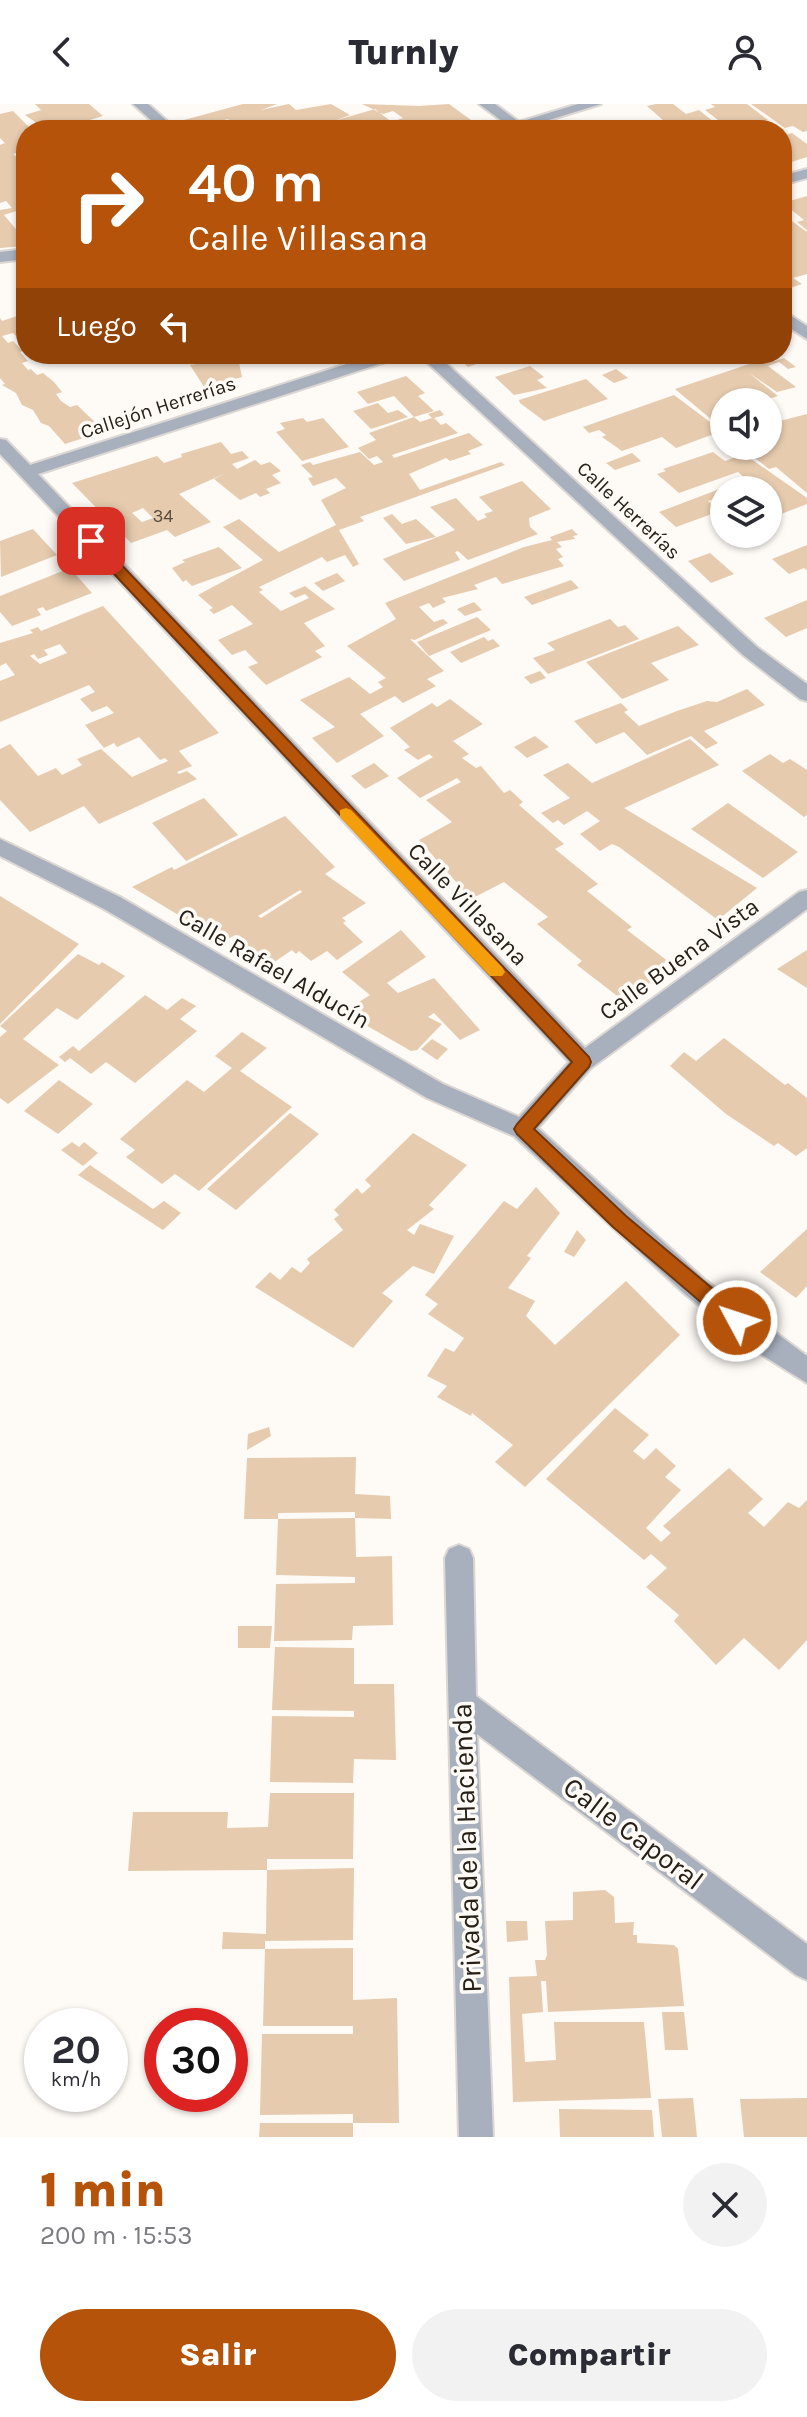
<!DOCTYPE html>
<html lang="es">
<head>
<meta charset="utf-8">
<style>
	body { margin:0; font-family:Karla,sans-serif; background:#f2f2f3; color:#2b2b33; height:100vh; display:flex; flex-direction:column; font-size:30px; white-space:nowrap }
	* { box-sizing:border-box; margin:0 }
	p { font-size:26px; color:#7c7c81 }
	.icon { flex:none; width:44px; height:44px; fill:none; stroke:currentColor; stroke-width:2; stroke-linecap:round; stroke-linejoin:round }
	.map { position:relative; height:2033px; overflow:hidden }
	.details { display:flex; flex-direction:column; background:#fff; flex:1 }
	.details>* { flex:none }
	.hud { position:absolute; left:16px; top:16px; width:776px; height:244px; border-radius:32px; box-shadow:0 2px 6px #0004; background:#b45309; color:#fff; overflow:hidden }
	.tools { position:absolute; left:710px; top:284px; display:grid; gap:16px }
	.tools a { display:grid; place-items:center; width:72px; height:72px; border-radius:50%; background:#fff; box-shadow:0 2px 6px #0004; font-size:40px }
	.speed { position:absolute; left:24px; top:1904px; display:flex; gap:16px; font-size:40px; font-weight:700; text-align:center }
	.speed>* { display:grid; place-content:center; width:104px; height:104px; border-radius:50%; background:#fff; box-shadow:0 2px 6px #0004; line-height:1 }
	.speed small { font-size:20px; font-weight:400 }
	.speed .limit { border:12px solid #d22; background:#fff; color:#111 }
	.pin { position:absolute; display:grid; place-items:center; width:68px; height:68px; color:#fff; margin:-34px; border-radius:16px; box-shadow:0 4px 12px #0006 }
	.me { position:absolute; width:88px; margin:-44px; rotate:310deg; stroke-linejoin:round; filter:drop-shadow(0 0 6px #0008) }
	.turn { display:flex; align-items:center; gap:28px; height:168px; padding:0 40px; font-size:36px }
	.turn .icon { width:104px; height:104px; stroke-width:2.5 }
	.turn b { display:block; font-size:56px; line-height:68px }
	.then { display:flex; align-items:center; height:76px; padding:0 40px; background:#0003; gap:16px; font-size:30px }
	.round { display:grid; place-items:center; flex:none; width:84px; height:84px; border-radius:42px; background:#f2f2f3 }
	.overview { display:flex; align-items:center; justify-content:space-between; height:136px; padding:0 40px }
	h1 { font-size:48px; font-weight:800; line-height:60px; color:#b45309 }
	.primary-button { display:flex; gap:16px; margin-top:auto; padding:16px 40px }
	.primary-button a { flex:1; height:92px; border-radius:48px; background:#b45309; color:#fff; font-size:32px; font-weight:800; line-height:92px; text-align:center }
	.primary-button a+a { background:#f2f2f3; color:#2b2b33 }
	header { display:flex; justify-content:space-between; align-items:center; height:104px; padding:0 40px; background:#fff; font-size:36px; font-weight:800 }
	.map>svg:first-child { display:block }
	.building { fill:#e6cbae; fill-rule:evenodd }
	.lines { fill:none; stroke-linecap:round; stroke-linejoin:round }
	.minor-casing { stroke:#dcd7d2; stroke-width:4 }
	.tertiary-casing { stroke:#dcd7d2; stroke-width:4 }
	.minor { fill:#a8b0be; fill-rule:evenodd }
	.tertiary { fill:#a8b0be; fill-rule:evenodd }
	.route { fill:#b45309; stroke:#753606; stroke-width:2 }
	.slow { fill:#f59e0b }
	.labels { text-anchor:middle; stroke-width:7; stroke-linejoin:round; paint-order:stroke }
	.far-number-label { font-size:18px; fill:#574b3e }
	.far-street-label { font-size:20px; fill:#272018; stroke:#fefaf6 }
	.street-label { font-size:24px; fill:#272018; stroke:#fefaf6 }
	.near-street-label { font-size:28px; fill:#272018; stroke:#fefaf6 }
</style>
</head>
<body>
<header><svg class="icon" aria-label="back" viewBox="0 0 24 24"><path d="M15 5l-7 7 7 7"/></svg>Turnly<svg class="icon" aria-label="person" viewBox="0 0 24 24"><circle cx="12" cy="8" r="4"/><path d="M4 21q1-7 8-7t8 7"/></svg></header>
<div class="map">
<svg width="807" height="2033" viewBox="0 0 807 2033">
	<rect width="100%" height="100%" fill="#fefaf6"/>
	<path class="building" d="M35,0H89L103,12L57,26H26V46L13,50L26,61V104L4,111L26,137V142L0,144V106L12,104L6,97L0,99V41L5,39L0,34V10L13,7L31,25L41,22L25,11L41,6Z
		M243,0H277L261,6L289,0L296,6L331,0L350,11L334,17L375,5L393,19L368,26H266L257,18L248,21L253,26H232L236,24L228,15L217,18L214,16L209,17L211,19L193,24L184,16Z
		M362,0L419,2L449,0L471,16V21L453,26H379L398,20L394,17L403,14L393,7L383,10Z
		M656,0H673L686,10L699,6L724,26H674L647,2Z
		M711,0H747L768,16L731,26L705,6L715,3Z
		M751,0H807V27L803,28L793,22L785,24Z
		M589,18L601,26H561V25Z
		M792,29L807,40V53L782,61V32Z
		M807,92V126L797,118L804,116L783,99Z
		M782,110L807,128V170L793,174L802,180L790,184L782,178Z
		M26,209V242L13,229L2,232L8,239L13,237L23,247L20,248L28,257L22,259L28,266L31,265L37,271L43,269L54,278L62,288L56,290L61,297L70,303L77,301L97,320L89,323L96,330L65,340L49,322L41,319L33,306L22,301L16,289L2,281L5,280L0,274V214L2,217Z
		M460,250H504L468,263L458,254L463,252Z
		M770,253L775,257L784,254L796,263L788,265L779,258L768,262L796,283L777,288L749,269L778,292L759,298L754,294L750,296L753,298H724V326L675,285Z
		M238,254L242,273L235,275L238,282L208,289L190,261Z
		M530,262L544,273L537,276L547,284L514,291L495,273Z
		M616,265L628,274L614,279L602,271Z
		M406,272L425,289L418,292L434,307L414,313L394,292L368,300L357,288Z
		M586,275L608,295L544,317L520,299L519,296Z
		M674,291L722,327L676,344L662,333L622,347L602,333L606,331L599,326L589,329L583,323Z
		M378,299L388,309L398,306L408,313L371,325L353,307Z
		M440,306L444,311L434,314L441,321L446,319L458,329L392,351L394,354L469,329L483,341L468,347L471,350L450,357L446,354L409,370L420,386L501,358L505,361L360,413L364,417L339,426L359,460L353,463L345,451L327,458L322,453L259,483L263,486L259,488L281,507L309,494L305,490L295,494L289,489L305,482L335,505L304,519L325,542L315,547L322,553L266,581L248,563L258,559L245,546L232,551L218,536L253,520L232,501L214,510L209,506L213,504L198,491L263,456L223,423L239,415L279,448L336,421L321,396L346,384L336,374L313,382L308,374L313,373L301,361L310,358L313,361L360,348L374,361L383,358L377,352L369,355L358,344L376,336L369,329L414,313L420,318L432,314L428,310Z
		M807,310V389L776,363L769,365L740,342H768V320Z
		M303,314L307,318L323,314L349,343L302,357L276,328L285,325L280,319Z
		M221,338L231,350L242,347L249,354L232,360L237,365L255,356L261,361L270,358L281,367L272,371L281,379L266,385L270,389L260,393L256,389L240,396L214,375L226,369L179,390L211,418L175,433L167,426L131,439L72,379L157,352L164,359L182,353L181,350ZM143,404L153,414L142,418L132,409Z
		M713,348L725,357L744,350L807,394V400L768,415V386H724V391L708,397L720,407L676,423L659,408L746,375L738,368L679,389L657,370L666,367L663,365Z
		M632,349L641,357L615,366L606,359Z
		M522,377L551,405L529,414L530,423L538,430L468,456L458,447L455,448L460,456L404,477L383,455L455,426L430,403L456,394L478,417L487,413L484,410L493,407L479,393Z
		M392,410L402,420L416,415L436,433L406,440L383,414Z
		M33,425L57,451L1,473L0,437Z
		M572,425L578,431L573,432L575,435L557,438L562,443L556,445L563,453L558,455L564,462L502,480L496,473L474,481L478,485L442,494L446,498L433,504L429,499L419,503L434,518L443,515L448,519L415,536L410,535L444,567L427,575L436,582L403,599L395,592L360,610L384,632L337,659L312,634L335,623L300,596L349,573L370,590L383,583L378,578L386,574L347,542L396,515L385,499L524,443L552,436L550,433Z
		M807,441V466L804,464L789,470L772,455Z
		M219,443L242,464L192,482L186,476L183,478L172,464L185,458L182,456Z
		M710,449L734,470L711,479L688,457Z
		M70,464L92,489L46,507L43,503L37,505L41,511L12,522L0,508V492Z
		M337,469L345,477L323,487L314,479Z
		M571,476L579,484L532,501L524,493Z
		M807,496V524L786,533L764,514Z
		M474,498L482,506L465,512L457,505Z
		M103,502L219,629L179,647L192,662L177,668L179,670L187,667L197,675L99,720L84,702L30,728L0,696V645L10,640L38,672L56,664L62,671L82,661L77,655L101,645L132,673L168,657L165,654L160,656L139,633L117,643L114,639L104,644L85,621L114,609L107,602L92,608L80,595L95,588L89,581L0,618V577L15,571L6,559L0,562V539L33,529L30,526L38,523L41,527ZM60,540L67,549L40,560L30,552L34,550L38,555L48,551L44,546Z
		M477,513L491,526L429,552L417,538Z
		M610,515L618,523L625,521L639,535L548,570L533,554L555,546L547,539Z
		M678,522L699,541L651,559L669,576L622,595L586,558Z
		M484,533L488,537L493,535L500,542L461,559L450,548Z
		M540,567L546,574L531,580L524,573Z
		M747,585L765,601L704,627L718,639L706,645L691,632L647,651L624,628L596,640L574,617L621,599L628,606L624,608L639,622L677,607L707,597L717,598Z
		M450,595L483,620L453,637L469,650L462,654L476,664L481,662L504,689L510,686L523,698L519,701L564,740L555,745L598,780L587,787L632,823L627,826L673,861L625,898L577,861L582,857L537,820L548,813L504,778L471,795L419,736L452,718L426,696L461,678L457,674L420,694L397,674L433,653L429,650L418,656L404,646L410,643L390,624L432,599L437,603Z
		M535,632L549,643L527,654L514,643Z
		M690,635L719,661L624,704L757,784L718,816L619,743L612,740L600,747L580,730L600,717L587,707L564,721L558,716L553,719L541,709L570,694L543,671L568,659L592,679Z
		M770,650L783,659L790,655L807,666V711L804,713L742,667Z
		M374,659L389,672L365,685L351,672Z
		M204,694L238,731L186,757L152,719Z
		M728,699L798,748L763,774L691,725Z
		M285,712L335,763L325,770L366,799L342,814L346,817L343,819L363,838L337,856L327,847L311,857L299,847L296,850L292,846L267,863L235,831L223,838L132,783L172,763L174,766ZM300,786L302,788L261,814L258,812Z
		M0,792L79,840L0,920Z
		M401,826L426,853L387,879L398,889L434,874L480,926L460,936L434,909L428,913L442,920L417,946L411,947L343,908L370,891L342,868Z
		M807,846V884L777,865Z
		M78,850L99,861L102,858L125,872L77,916L57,904L23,935L59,961L8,1000L0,994V933L7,927L0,922Z
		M145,891L167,906L182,894L196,902L180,915L197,927L135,979L106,958L91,970L70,954L65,958L59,953L73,942L79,947Z
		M242,928L267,944L240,967L292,1003L199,1087L175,1070L162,1080L126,1053L135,1046L120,1035L187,976L204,988L232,964L215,952Z
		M724,934L785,981L788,979L807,994V1044L796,1052L778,1039L774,1042L726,1010L670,962L684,948L696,957Z
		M432,935L448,945L437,956L421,945Z
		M59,976L93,1000L58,1030L24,1007Z
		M290,1009L319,1030L236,1106L207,1085Z
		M413,1029L467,1061L429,1101L434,1105L407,1126L414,1131L420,1120L454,1132L434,1170L413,1162L382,1189L393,1197L353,1244L255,1183L270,1168L280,1176L292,1163L301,1169L310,1159L307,1155L343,1126L334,1115L339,1111L334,1106L357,1084L362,1090L371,1082L365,1076Z
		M72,1038L79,1043L84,1038L98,1049L83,1062L61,1046Z
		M90,1061L153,1105L164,1097L181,1109L163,1126L78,1071Z
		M536,1083L560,1109L527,1152L531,1154L508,1184L535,1197L526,1212L555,1241L626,1177L680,1231L525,1383L495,1358L513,1341L472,1309L471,1312L437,1293L447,1282L427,1272L445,1244L454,1248L464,1234L428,1210L438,1200L425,1191L504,1097L517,1105Z
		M807,1125V1182L796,1194L760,1168Z
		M577,1126L586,1136L574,1153L564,1148Z
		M615,1304L649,1331L633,1347L644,1356L656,1344L676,1362L665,1373L681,1386L646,1424L661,1438L671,1429L663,1422L729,1364L763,1395L748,1409L764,1423L788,1398L799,1404L807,1396V1536L779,1566L744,1534L716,1561L674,1517L679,1511L646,1483L667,1464L651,1450L644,1456L546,1375Z
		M269,1323L271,1332L247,1346L248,1330Z
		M356,1353L355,1390L390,1392L391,1415L355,1414L356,1453L392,1452L393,1521L353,1522L352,1536L274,1537L276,1480L355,1479V1473L276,1471L278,1415L355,1414V1408L278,1409V1415H244L247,1354Z
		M238,1522H272L270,1544H238Z
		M275,1543L354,1544V1580H394L396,1656L354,1655L353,1679L270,1678L272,1612L354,1613V1607L272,1606Z
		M270,1689H354L353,1755H267V1766L354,1764L353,1836L265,1837V1845H222L223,1828L266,1830L267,1766L128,1767L133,1708H228L227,1724L268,1723Z
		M605,1786L614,1793L615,1819L634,1818L633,1831H637V1839L674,1841L678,1845L684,1902L548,1908L546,1877H541L543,1908L522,1910L525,1958L556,1956L554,1918H644L651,1994L513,1998L509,1873L537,1872L535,1856H545L547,1851L545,1817L573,1816V1788Z
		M506,1817H527L528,1836L507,1838Z
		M353,1844V1896L397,1894L399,2019H353V2010L260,2011L262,1930H353V1922H263L265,1845Z
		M662,1908H684L688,1946H665Z
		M693,1994L697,2033H662L658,1995Z
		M807,1994V2033H744L740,1995Z
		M559,2005L652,2006L654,2033H560Z
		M260,2019H353V2033H259Z"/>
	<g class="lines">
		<defs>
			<path id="minor" d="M133,0H148L177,26H162Z
				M578,0H601L516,26H493Z
				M807,65V74L782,81V72Z
				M26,145V155L0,158V148Z
				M378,250H403L401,253L38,370L585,944L799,788L807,786V805L591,964L538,1024L704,1175L807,1252V1279L759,1249L686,1191L514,1032L427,994L104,805L0,752V735L120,793L443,980L519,1013L569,958L0,350V335L6,336L30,361Z
				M418,250H436L757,543L807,580V597L800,595L743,551Z
				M459,1441L469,1445L473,1454L476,1592L807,1840V1876L796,1871L477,1630L493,2033H459L445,1454L449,1445Z"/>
			<path id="tertiary" d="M479,0H495L530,26H514Z
				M782,206L807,222V235L782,219Z"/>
		</defs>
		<use href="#minor" class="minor-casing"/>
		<use href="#tertiary" class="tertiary-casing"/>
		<use href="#minor" class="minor"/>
		<use href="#tertiary" class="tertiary"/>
	</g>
	<path class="route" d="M91,432L96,434L589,953L591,958L589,963L534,1025L626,1112L744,1211L747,1217L744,1223L737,1225L730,1223L613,1123L517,1030L514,1025L517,1020L572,958L86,440V434Z"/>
	<path class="slow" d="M346,704L351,706L502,863L505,868L502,872H490L340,713V706Z"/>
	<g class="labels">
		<g class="far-number-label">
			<text x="163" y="418">34</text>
		</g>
		<g class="far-street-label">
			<text transform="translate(158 303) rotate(-18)" y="7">Callejón Herrerías</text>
			<text transform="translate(629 406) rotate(43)" y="7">Calle Herrerías</text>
		</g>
		<g class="street-label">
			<text transform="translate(468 800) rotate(46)" y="8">Calle Villasana</text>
			<text transform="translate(679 855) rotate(-36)" y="8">Calle Buena Vista</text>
			<text transform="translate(274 864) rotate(30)" y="8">Calle Rafael Alducín</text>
		</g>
		<g class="near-street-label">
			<text transform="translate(634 1729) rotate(37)" y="10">Calle Caporal</text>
			<text transform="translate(466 1744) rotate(-92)" y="10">Privada de la Hacienda</text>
		</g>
	</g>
</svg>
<div class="tools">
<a><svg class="icon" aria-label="sound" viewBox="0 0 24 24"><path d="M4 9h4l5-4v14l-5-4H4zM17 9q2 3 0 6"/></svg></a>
<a><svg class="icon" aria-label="layers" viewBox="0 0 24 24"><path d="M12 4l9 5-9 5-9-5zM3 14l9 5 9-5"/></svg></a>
</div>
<div class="speed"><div>20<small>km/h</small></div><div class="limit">30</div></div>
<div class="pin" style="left:91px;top:437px;background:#d93025"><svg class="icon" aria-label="arrive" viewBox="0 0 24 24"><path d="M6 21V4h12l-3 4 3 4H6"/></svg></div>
<svg class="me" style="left:737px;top:1217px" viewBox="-20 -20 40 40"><circle r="17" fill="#b45309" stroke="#fff" stroke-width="3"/><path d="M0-11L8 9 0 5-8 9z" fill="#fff"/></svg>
<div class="hud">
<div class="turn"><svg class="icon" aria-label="right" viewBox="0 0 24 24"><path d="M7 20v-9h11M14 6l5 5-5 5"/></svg><div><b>40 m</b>Calle Villasana</div></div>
<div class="then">Luego<svg class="icon" aria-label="left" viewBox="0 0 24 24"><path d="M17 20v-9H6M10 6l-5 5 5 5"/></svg></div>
</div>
</div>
<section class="details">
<div class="overview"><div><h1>1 min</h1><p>200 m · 15:53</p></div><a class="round"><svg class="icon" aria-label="close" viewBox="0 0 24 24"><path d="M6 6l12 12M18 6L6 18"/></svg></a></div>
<div class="primary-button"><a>Salir</a><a>Compartir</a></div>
</section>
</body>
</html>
